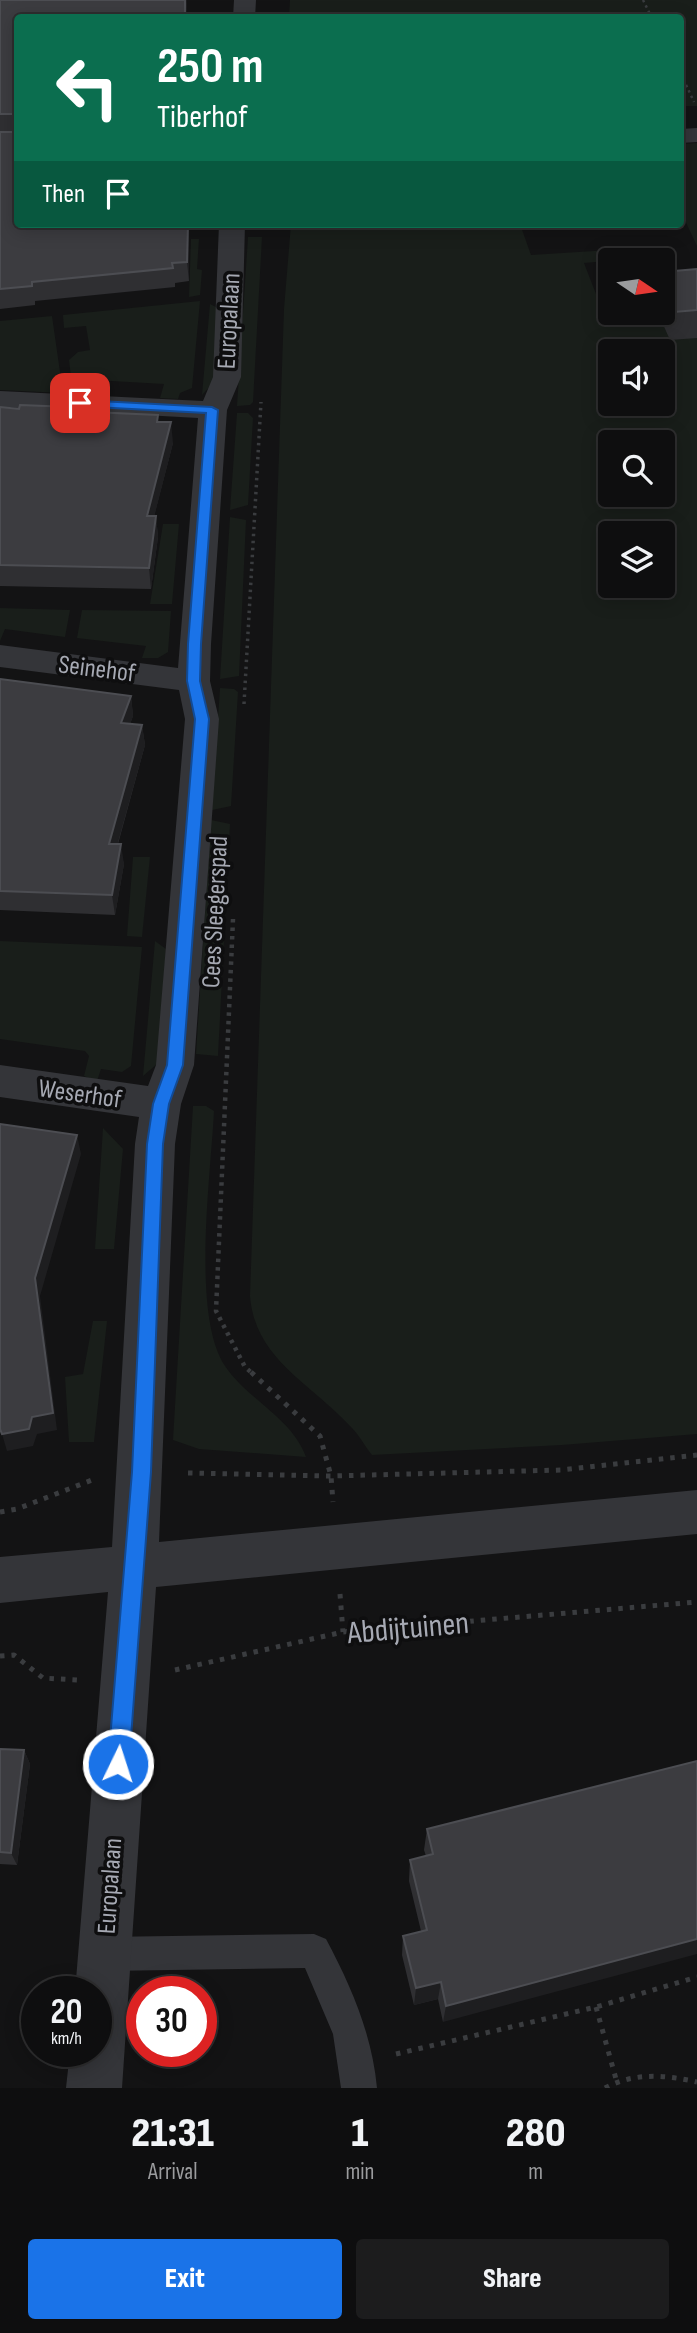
<!DOCTYPE html>
<html lang="en">
<head>
<meta charset="utf-8">
<style>
	body { margin:0; font-family:"Sofia Sans Condensed",sans-serif; background:#1c1c1d; color:#f1f3f6; height:100vh; display:flex; flex-direction:column; font-size:26px; white-space:nowrap }
	* { box-sizing:border-box; margin:0 }
	p { font-size:23px; color:#9b9c9e }
	.icon { flex:none; width:38px; height:38px; fill:none; stroke:currentColor; stroke-width:2; stroke-linecap:round; stroke-linejoin:round }
	.map { position:relative; height:2088px; overflow:hidden }
	.side { display:flex; flex-direction:column; background:#0e0e0f; flex:1 }
	.side>* { flex:none }
	.top-card { position:absolute; left:14px; top:14px; width:670px; height:214px; border-radius:7px; box-shadow:0 4px 18px #0003,0 0 0 2px #2e2e2f; background:#0b6e4f; color:#fff; overflow:hidden }
	.needle { width:46px; rotate:103deg }
	.tools { position:absolute; left:598px; top:248px; display:grid; gap:14px }
	.tools a { display:grid; place-items:center; width:77px; height:77px; border-radius:7px; background:#0e0e0f; box-shadow:0 4px 18px #0003,0 0 0 2px #2e2e2f; font-size:35px }
	.speed { position:absolute; left:21px; top:1976px; display:flex; gap:14px; font-size:35px; font-weight:700; text-align:center }
	.speed>* { display:grid; place-content:center; width:91px; height:91px; border-radius:50%; background:#0e0e0f; box-shadow:0 4px 18px #0003,0 0 0 2px #2e2e2f; line-height:1 }
	.speed small { font-size:18px; font-weight:400 }
	.speed .limit { border:10px solid #d22; background:#fff; color:#111 }
	.pin { position:absolute; display:grid; place-items:center; width:60px; height:60px; color:#fff; margin:-30px; border-radius:14px; box-shadow:0 4px 10px #0006 }
	.me { position:absolute; width:77px; margin:-38px; rotate:4deg; stroke-linejoin:round; filter:drop-shadow(0 0 5px #0008) }
	.turn { display:flex; align-items:center; gap:24px; height:147px; padding:0 28px; font-size:32px }
	.turn .icon { width:91px; height:91px; stroke-width:2.5 }
	.turn b { display:block; font-size:49px; line-height:60px }
	.then { display:flex; align-items:center; height:66px; padding:0 28px; background:#0003; gap:14px; font-size:26px }
	.eta { display:flex; justify-content:space-evenly; align-items:center; height:119px; text-align:center }
	.eta b { font-size:42px; font-weight:800; line-height:49px }
	.cta { display:flex; gap:14px; margin-top:auto; padding:14px 28px }
	.cta a { flex:1; height:80px; border-radius:7px; background:#1a73e8; color:#fff; font-size:28px; font-weight:800; line-height:80px; text-align:center }
	.cta a+a { background:#1c1c1d; color:#f1f3f6 }
	.map>svg:first-child { display:block }
	.green { fill:#191e1a; fill-rule:evenodd }
	.lines { fill:none; stroke-linecap:round; stroke-linejoin:round }
	.path-far3 { stroke:#3a3c3f; stroke-width:2.5; stroke-dasharray:2.5 3.5; stroke-linecap:butt }
	.path-far2 { stroke:#3a3c3f; stroke-width:3.5; stroke-dasharray:2.5 4.5; stroke-linecap:butt }
	.path-far1 { stroke:#3a3c3f; stroke-width:4.5; stroke-dasharray:3.5 5; stroke-linecap:butt }
	.path { stroke:#3a3c3f; stroke-width:5; stroke-dasharray:4.5 7; stroke-linecap:butt }
	.lane { fill:#343539; fill-rule:evenodd }
	.street { fill:#343539; fill-rule:evenodd }
	.wall { fill:#2f2f32 }
	.shaded-wall { fill:#1e1e20 }
	.building { fill:#3c3c40; stroke:#4c4d52; stroke-width:2 }
	.route { fill:#1a73e8; stroke:#114b97; stroke-width:2 }
	.labels { text-anchor:middle; stroke-width:7; stroke-linejoin:round; paint-order:stroke }
	.street-label { font-size:26px; fill:#a6a9b3; stroke:#0e0e0f }
	.near-street-label { font-size:32px; fill:#a6a9b3; stroke:#0e0e0f }
</style>
</head>
<body>
<div class="map">
<svg width="697" height="2088" viewBox="0 0 697 2088">
	<rect width="100%" height="100%" fill="#131314"/>
	<path class="green" d="M290,0H697V106H681V18L289,17Z
		M697,143V246L681,212V144Z
		M291,224H520L531,255L626,249L630,259L584,263L596,294L611,293V313H663L697,279V1434L562,1445L372,1455C364,1445 358,1433 349,1425C310,1383 255,1359 250,1296L284,309ZM611,352H663V404H611ZM611,443H663V495H611ZM611,534H663V586H611Z
		M248,237H262L253,402L250,405L237,406Z
		M191,239H199L197,269L202,270L200,295L189,297Z
		M200,301L192,388L180,393L178,399L160,398L164,384L94,380L87,395L73,394L69,360L78,352L90,350L86,326L64,328L63,315Z
		M210,304L220,309L214,382L202,395Z
		M52,316L63,393L0,390V321Z
		M237,413H248L253,418L248,505L230,510Z
		M230,517L246,520L239,676L220,679Z
		M163,524H179L172,604H150Z
		M0,608L70,610L65,637L5,629L0,641Z
		M82,610L171,611L168,652L158,658H142L146,646L77,638Z
		M220,688L234,689L238,692L231,806L212,810Z
		M211,820L230,824L218,1056L196,1054Z
		M133,857H150L142,937L127,936Z
		M0,941L142,947L131,1066L122,1072L101,1069L97,1081L84,1076L89,1056L85,1051L0,1039Z
		M155,941L166,949L157,1064L143,1076Z
		M193,1106H206L214,1111C211,1174 191,1315 225,1366C248,1400 292,1418 306,1457L199,1449L173,1440Z
		M103,1128L123,1149L114,1249H95Z
		M93,1321H107L94,1442H69L65,1377L83,1374Z"/>
	<g class="lines">
		<path class="path-far3" d="M643,0L652,18
			M681,74L694,102"/>
		<path class="path-far2" d="M244,704L261,402"/>
		<path class="path-far1" d="M233,919L216,1311L245,1367L253,1374"/>
		<path class="path" d="M251,1372L320,1436L331,1476L333,1502
			M188,1473L331,1476L561,1470L697,1455
			M0,1512L17,1509L92,1480
			M340,1594L343,1632
			M0,1656L14,1655L43,1678L77,1680
			M175,1670L343,1632L697,1602
			M596,2007L616,2079
			M396,2054L596,2007L697,1977
			M605,2088C634,2072 666,2075 697,2082"/>
		<path class="lane" d="M314,1934L326,1939C351,1986 372,2034 377,2088H341L333,2034L305,1968L104,1971L92,1966L87,1954L92,1942L104,1937Z"/>
		<path class="street" d="M234,0H256L255,18H233Z
			M697,128V142L681,143V129Z
			M219,224H245L241,377L227,410L211,644L210,681L219,719L194,1065L181,1104L175,1144L159,1542L697,1490V1534L156,1587L122,2088H66L70,2051H96V1992H75L108,1592L0,1603V1557L112,1547L135,1144L139,1117L0,1097V1065L148,1086L156,1065L185,719L179,690L0,667V645L178,668L198,418L0,407V391L203,401L213,377Z"/>
	</g>
	<path class="wall" d="M0,0H187L186,18H18L189,224V281L175,283V287L35,301V305L0,309Z
		M697,269V338L670,340L658,313H663V272Z
		M0,407L71,411L159,422L173,443L154,516H156L158,537L151,589L0,586Z
		M0,679L131,696L133,716L130,724L142,725L145,745L118,844L124,864L115,915L0,910Z
		M0,1749L24,1750L30,1764L17,1865L0,1864Z
		M697,1761L443,2022L438,1999L414,2005L402,1955L403,1936L421,1931L409,1881L410,1860L426,1856L424,1850L427,1829Z"/>
	<path class="shaded-wall" d="M185,0H187L186,18H185Z
		M188,224H189V281L187,262Z
		M171,422L173,443L149,537L147,516Z
		M156,516L158,537L151,589L149,568Z
		M131,696L133,716L123,744L121,723Z
		M142,725L145,745L112,864L109,844Z
		M121,844L124,864L115,915L112,895Z
		M77,1135L81,1154L40,1296L57,1430L37,1434L33,1446L7,1451L2,1434L35,1278Z
		M24,1750L30,1764L17,1865L11,1853Z
		M697,1939V1954L443,2022L446,2006Z
		M441,1982L438,1999L414,2005L416,1988Z"/>
	<path class="building" d="M0,0H185V18H18V224H188L187,262L172,263L173,268L32,282V286L0,289V132H17V114H0Z
		M697,269V310L674,312L663,288V272Z
		M20,405L71,407L70,411L158,415L157,422H171L147,516H156L149,568L0,565V407L19,409Z
		M0,679L131,696L121,723L142,725L109,844H121L112,895L0,891Z
		M0,1124L77,1135L35,1278L53,1413L32,1417L29,1429L2,1434L0,1429Z
		M0,1749L24,1750L11,1853L0,1852Z
		M697,1761V1939L446,2006L441,1982L416,1988L403,1936L427,1930L410,1860L433,1854L427,1829Z"/>
	<path class="route" d="M80,400L212,407L218,410L201,644L200,681L209,719L183,1065L169,1104L163,1144L151,1472L129,1764L126,1772L118,1775L111,1772L108,1764L132,1472L147,1144L153,1104L167,1065L195,719L187,681L188,644L206,413L75,406L74,403Z"/>
	<g class="labels">
		<g class="street-label">
			<text transform="translate(228 321) rotate(-87)" y="9">Europalaan</text>
			<text transform="translate(97 668) rotate(7)" y="9">Seinehof</text>
			<text transform="translate(214 912) rotate(-87)" y="9">Cees Sleegerspad</text>
			<text transform="translate(80 1093) rotate(8)" y="9">Weserhof</text>
			<text transform="translate(109 1886) rotate(-86)" y="9">Europalaan</text>
		</g>
		<g class="near-street-label">
			<text transform="translate(408 1627) rotate(-5)" y="11">Abdijtuinen</text>
		</g>
	</g>
</svg>
<div class="tools">
<a><svg class="needle" viewBox="-14 -14 28 28"><path d="M0-13l5 13h-10z" fill="#e53935"/><path d="M0 13l5-13h-10z" fill="#9b9c9e"/></svg></a>
<a><svg class="icon" aria-label="sound" viewBox="0 0 24 24"><path d="M4 9h4l5-4v14l-5-4H4zM17 9q2 3 0 6"/></svg></a>
<a><svg class="icon" aria-label="search" viewBox="0 0 24 24"><circle cx="10" cy="10" r="6"/><path d="M15 15l6 6"/></svg></a>
<a><svg class="icon" aria-label="layers" viewBox="0 0 24 24"><path d="M12 4l9 5-9 5-9-5zM3 14l9 5 9-5"/></svg></a>
</div>
<div class="speed"><div>20<small>km/h</small></div><div class="limit">30</div></div>
<div class="pin" style="left:80px;top:403px;background:#d93025"><svg class="icon" aria-label="arrive" viewBox="0 0 24 24"><path d="M6 21V4h12l-3 4 3 4H6"/></svg></div>
<svg class="me" style="left:118px;top:1764px" viewBox="-20 -20 40 40"><circle r="17" fill="#1a73e8" stroke="#fff" stroke-width="3"/><path d="M0-11L8 9 0 5-8 9z" fill="#fff"/></svg>
<div class="top-card">
<div class="turn"><svg class="icon" aria-label="left" viewBox="0 0 24 24"><path d="M17 20v-9H6M10 6l-5 5 5 5"/></svg><div><b>250 m</b>Tiberhof</div></div>
<div class="then">Then<svg class="icon" aria-label="arrive" viewBox="0 0 24 24"><path d="M6 21V4h12l-3 4 3 4H6"/></svg></div>
</div>
</div>
<section class="side">
<div class="eta">
<div><b>21:31</b><p>Arrival</p></div>
<div><b>1</b><p>min</p></div>
<div><b>280</b><p>m</p></div>
</div>
<div class="cta"><a>Exit</a><a>Share</a></div>
</section>
</body>
</html>
